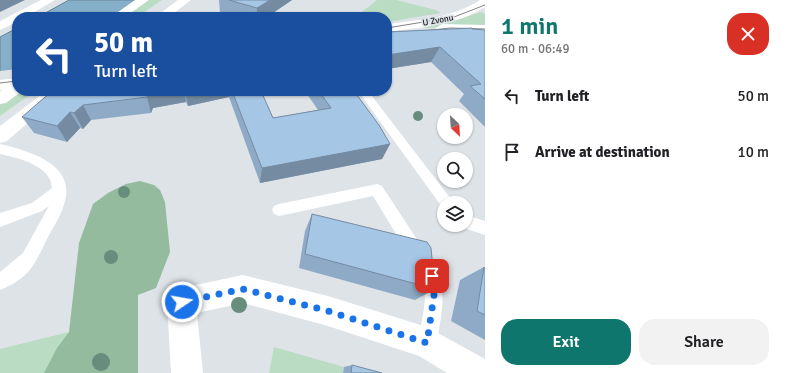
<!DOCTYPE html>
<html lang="en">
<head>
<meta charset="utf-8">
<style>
	body { margin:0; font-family:Signika,sans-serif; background:#f2f2f2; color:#202124; height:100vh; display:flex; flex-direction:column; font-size:15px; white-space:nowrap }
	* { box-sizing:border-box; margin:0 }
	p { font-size:13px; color:#757577 }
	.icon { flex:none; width:22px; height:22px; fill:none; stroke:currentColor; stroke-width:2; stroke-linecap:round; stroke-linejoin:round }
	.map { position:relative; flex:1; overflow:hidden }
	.side { display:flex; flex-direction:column; background:#fff; width:300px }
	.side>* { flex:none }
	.top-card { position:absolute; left:12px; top:12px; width:380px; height:84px; border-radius:16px; box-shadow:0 1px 3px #0004; background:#1a4fa0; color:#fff; overflow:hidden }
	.needle { width:26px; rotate:155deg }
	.buttons { position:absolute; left:437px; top:108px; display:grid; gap:8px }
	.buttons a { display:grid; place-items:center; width:36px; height:36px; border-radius:50%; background:#fff; box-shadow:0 1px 3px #0004; font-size:20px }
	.pin { position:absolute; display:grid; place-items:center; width:34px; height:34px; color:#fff; margin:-17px; border-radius:8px; box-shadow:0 2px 6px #0006 }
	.me { position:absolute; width:44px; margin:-22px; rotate:78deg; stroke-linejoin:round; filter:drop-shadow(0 0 3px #0008) }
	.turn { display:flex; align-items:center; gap:14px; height:84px; padding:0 16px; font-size:18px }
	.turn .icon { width:52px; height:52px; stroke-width:2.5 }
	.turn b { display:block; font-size:28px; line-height:34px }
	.round { display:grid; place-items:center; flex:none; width:42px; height:42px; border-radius:16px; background:#f2f2f2 }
	.summary { display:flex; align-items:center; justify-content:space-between; height:68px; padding:0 16px }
	h1 { font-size:24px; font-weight:600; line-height:30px; color:#0f766e }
	.action { display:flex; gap:8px; margin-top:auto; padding:8px 16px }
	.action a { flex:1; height:46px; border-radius:16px; background:#0f766e; color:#fff; font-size:16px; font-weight:600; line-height:46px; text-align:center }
	.action a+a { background:#f2f2f2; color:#202124 }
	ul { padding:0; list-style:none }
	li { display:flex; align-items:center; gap:12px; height:56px; padding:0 16px }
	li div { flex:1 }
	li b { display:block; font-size:15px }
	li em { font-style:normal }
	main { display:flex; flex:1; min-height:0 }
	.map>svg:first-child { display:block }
	.green { fill:#b9dcc2 }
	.forest { fill:#95bb9f }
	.water { fill:#86afc9; stroke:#668396 }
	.pier { fill:#dee3e8 }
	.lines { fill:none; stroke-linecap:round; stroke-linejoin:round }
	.lane { fill:#fff; fill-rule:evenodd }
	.street { fill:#fff; fill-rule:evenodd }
	.secondary { fill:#fff; fill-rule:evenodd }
	.tram { stroke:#818488; stroke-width:1 }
	.tree { fill:#678e7c }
	.wall { fill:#8faac6 }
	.shaded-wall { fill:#748ba1 }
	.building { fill:#a6c6e6; stroke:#748ba1 }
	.route { stroke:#1a73e8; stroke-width:7; stroke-dasharray:0 12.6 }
	.labels { text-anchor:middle; stroke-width:3.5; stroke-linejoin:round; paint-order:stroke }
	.far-street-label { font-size:9px; fill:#1b1d1f; stroke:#dee3e8 }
</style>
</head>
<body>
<main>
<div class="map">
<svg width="485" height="373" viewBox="0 0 485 373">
	<rect width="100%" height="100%" fill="#dee3e8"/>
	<path class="green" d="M140,0H162L137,17H112Z
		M377,0H396L436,10L441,13L387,22V17H366L358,15Z
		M481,12L485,14V27L452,26L427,28L423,26L456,20Z
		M17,74V91H35L0,116V84Z
		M69,332L64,373H0V349Z
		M274,347L344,367L343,373H269Z"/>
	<path class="forest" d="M140,181L154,185L160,190L165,202L170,252L156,288L138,295V373H44L57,348L69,332L79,243L93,204L108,193L126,184Z"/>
	<path class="water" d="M69,0H140L112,17H38Z
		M17,28V74L0,84V37Z"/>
	<path class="pier" d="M17,69V76L0,86V71Z"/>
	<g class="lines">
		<path class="lane" d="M358,91H368L454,203H444V208L442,207Z
			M0,144C28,151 75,163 65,201C62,214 54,226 48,237C34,265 31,277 0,290V272L23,253L49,206L42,211L0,227V213L32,203L52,188C51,165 18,158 0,154Z
			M377,184L382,186L422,247L424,252L422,257L416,260L410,257L373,196L279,216L274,214L272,210L274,206L279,204Z
			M466,215L485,221V235L461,227L460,225H466Z
			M429,263L435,265C448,293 441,314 437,343L434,350L427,353L420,350L417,343C422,319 430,295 420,271L423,265Z"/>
		<path class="street" d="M41,0H55L26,17H17V22L0,30V21Z
			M135,0H149L125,17H111Z
			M480,0H485V7C456,26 420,27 387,32V24C420,20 452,18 480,0Z
			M442,24L485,25V33L437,31L436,28Z
			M17,82V91H22L6,103L0,104V91L11,84Z
			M46,91H64L7,141L0,143V126Z
			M243,275L328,296L427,327L485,359V373H447L419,356L328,326L243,303L197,313L203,373H171L167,302L171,292L181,288Z"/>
		<path class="secondary" d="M178,0H191L169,17H155Z
			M17,78V88L0,90V80Z"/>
		<path class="tram" d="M387,28L454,17L485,5
			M423,31L450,28L485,29
			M0,83L17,81"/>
	</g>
	<g class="tree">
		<circle cx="418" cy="116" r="5"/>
		<circle cx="124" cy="192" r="6"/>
		<circle cx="111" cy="257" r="7"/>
		<circle cx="239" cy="305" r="8"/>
		<circle cx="101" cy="362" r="9"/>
	</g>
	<path class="wall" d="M219,0H292L267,17H234L220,13Z
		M472,29L485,30V127L459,101L464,94L431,62L387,69V32Z
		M52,91H269L261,92L273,118L318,110L305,91H354L390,144L382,159L260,183L229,97L188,106L186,102L153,108L151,113L91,120L83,129L80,128L67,142L34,133L22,117Z
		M312,214L435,289L415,300L299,268L305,231Z
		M484,267L485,268V340L451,321L460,280Z
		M352,365L382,373H343L344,367Z"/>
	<path class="shaded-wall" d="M0,0H25L0,12Z
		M270,0H292L267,17H257V8Z
		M440,47L431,62L387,69V55Z
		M157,91H184L186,102L153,108L151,113L147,97L148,93Z
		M185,91H229V97L188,106Z
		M83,105L91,120L83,129L74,113Z
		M70,112L80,128L67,142L57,126Z
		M390,144L382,159L260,183L262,168Z"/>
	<path class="building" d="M229,0H270L257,8Z
		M472,28V29L485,30V99L470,86L481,84L440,47L387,55V32Z
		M52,91H157L148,93L147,97L83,105L74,113L70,112L57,126L22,117Z
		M232,91H261L273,118L331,108L319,91H354L379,125L390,144L262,168Z
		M312,214L427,242L431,248L435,289L305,254Z
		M484,267L485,268V315L477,311Z
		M352,365L382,373H351Z"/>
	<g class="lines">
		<path class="route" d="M182,302L243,289L328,311L427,343L434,295L432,276"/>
	</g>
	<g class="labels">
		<g class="far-street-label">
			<text transform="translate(438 20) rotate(-10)" y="3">U Zvonu</text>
		</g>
	</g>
</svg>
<div class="buttons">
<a><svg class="needle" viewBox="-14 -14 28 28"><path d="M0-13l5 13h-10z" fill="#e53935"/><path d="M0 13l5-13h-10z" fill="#757577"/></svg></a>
<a><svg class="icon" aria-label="search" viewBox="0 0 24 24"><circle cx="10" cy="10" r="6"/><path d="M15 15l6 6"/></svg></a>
<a><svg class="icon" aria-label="layers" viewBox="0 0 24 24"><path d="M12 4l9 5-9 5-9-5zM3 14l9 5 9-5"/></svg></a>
</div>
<div class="pin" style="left:432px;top:276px;background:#d93025"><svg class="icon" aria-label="arrive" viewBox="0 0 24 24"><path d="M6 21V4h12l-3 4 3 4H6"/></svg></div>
<svg class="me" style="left:182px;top:302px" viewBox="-20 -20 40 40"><circle r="17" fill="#1a73e8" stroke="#fff" stroke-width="3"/><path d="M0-11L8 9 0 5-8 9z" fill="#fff"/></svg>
<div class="top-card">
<div class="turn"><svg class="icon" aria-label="left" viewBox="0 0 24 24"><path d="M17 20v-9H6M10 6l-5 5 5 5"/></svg><div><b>50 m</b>Turn left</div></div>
</div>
</div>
<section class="side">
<div class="summary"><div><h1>1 min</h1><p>60 m · 06:49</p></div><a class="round" style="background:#d93025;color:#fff"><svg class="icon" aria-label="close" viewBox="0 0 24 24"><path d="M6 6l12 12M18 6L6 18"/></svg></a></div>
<ul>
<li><svg class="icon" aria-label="left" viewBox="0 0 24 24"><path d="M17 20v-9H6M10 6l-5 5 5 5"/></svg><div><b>Turn left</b></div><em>50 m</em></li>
<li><svg class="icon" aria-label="arrive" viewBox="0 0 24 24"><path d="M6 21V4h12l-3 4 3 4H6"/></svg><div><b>Arrive at destination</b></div><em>10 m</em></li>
</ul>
<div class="action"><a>Exit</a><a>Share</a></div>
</section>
</main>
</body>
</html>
